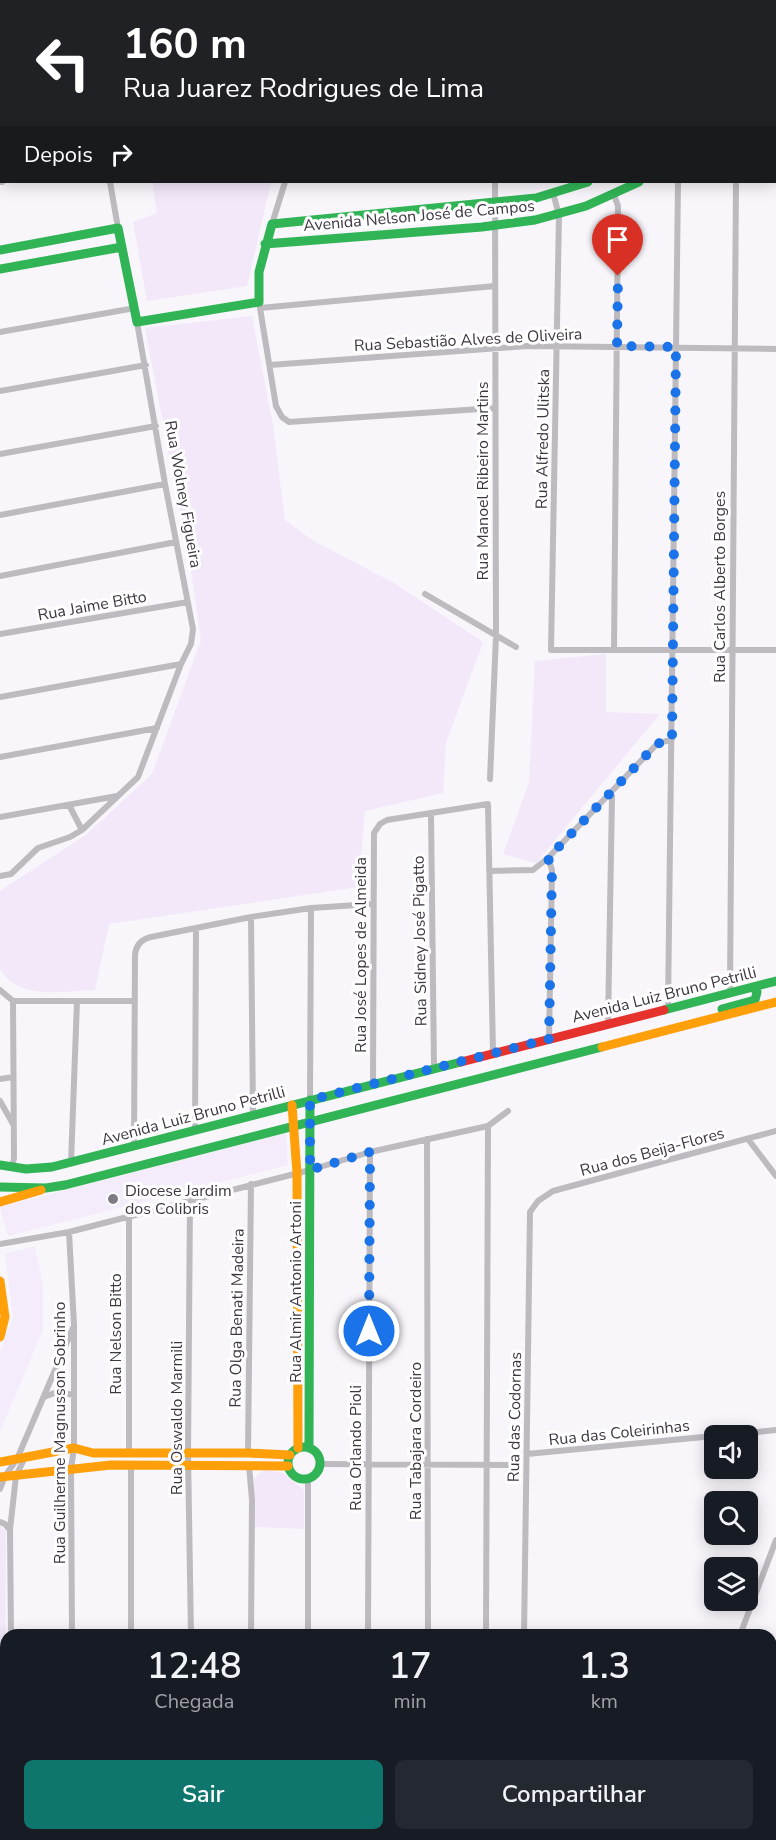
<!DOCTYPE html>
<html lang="pt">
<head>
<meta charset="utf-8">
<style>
	body { margin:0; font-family:"Nunito Sans",sans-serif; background:#242831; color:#f1f3f6; height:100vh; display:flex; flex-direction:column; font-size:22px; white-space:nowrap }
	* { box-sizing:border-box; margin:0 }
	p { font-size:20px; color:#9ea1a6 }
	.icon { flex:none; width:33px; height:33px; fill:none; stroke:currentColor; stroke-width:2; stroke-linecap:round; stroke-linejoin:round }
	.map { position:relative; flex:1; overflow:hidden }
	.panel { position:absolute; left:0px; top:1629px; width:777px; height:212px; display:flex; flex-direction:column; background:#171b24; border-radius:18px 18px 0 0; box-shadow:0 3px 15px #0003 }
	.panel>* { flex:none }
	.guide { position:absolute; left:0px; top:0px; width:777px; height:183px; box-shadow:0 3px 15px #0003; background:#202124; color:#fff; overflow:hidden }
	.controls { position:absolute; left:704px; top:1425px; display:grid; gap:12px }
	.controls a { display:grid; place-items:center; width:54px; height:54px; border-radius:9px; background:#171b24; box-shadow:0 3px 15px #0003; font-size:30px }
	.pin { position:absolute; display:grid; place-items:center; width:51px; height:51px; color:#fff; margin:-62px -26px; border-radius:50% 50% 50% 0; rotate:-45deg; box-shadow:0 0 6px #0007 }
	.pin .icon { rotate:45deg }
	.me { position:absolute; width:66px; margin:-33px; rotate:0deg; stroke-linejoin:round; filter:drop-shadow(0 0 4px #0008) }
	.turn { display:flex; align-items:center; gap:21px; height:126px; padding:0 24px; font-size:27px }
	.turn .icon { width:78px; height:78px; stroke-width:2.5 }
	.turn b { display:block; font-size:42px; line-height:51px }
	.then { display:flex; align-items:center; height:57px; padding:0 24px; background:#0003; gap:12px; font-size:22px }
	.eta { display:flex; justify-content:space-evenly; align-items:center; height:102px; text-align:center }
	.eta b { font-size:36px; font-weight:600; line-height:42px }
	.primary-button { display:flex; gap:12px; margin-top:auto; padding:12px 24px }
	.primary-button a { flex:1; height:69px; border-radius:9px; background:#0f766e; color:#fff; font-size:24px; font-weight:600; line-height:69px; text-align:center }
	.primary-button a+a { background:#242831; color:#f1f3f6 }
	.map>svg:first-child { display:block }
	.built { fill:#f4ecfa }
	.green { fill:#f2e8fa }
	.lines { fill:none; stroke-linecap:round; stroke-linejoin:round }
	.stream { stroke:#dbcbe7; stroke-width:2 }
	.street { stroke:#bdbbc0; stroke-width:6 }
	.fast { stroke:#30b455; stroke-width:9 }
	.slow { stroke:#ff9f0a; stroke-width:9 }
	.jam { stroke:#e5322d; stroke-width:9 }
	.route { stroke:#1a73e8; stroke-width:10; stroke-dasharray:0 18 }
	.poi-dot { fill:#7f7a83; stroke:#fff; stroke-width:2 }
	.labels { text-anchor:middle; stroke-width:6; stroke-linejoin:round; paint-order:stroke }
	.street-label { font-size:16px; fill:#3e3742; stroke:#fff }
	.poi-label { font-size:16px; fill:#3e3742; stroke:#fff; text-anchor:start }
</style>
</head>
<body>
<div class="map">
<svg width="776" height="1840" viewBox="0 0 776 1840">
	<rect width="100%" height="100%" fill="#f8f5fb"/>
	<path class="built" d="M286,1133L288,1165L8,1236L0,1207Z
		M35,1246L43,1285V1330L0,1431V1352L13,1317L5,1254Z"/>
	<path class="green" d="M0,0H312L2,2L0,59Z
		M314,0H776V29V2L312,1Z
		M152,182H271L247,286L147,301L133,222L157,213Z
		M252,316L273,425L285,520L312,540L394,583L483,642L446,743L443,793L365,811L358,887L109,924L95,990C64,991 16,1001 0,968V891L87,834L152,774L201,640L192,577L145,328Z
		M606,654V712L660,714L536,863L503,854L529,783L535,661Z
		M267,1470L283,1473L304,1490V1529L255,1527L254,1479L261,1472Z
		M0,1525L6,1532L5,1686H0Z
		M771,1672H776V1766L771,1768Z
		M67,1835V1834L641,1835L629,1840H65Z"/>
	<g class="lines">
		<path class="stream" d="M34,0L36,2
			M498,0L499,2
			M154,2L157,0
			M253,2V0
			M475,2L476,0
			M539,2L540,0
			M664,2V0
			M687,2L688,0
			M771,1735L776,1728
			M564,1840L570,1834"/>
		<path class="street" d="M0,121H2
			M0,182H2
			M110,182L118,228
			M553,193L559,215L551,650H776
			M614,195L618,206L614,650
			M272,224L285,182
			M259,302L276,406L282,417L289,422L495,408
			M260,308L495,286
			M0,332L135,308
			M270,365L527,346L776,349
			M0,391L146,365
			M0,454L156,426
			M0,515L165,484
			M0,576L176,542
			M425,594L516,647
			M0,634L188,602
			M0,697L181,664
			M0,757L157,728
			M490,779L496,636L495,182
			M69,805L82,830
			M431,813L434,1068
			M0,817L117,796
			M548,858L552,870L549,1039
			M489,871L533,870L548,858L657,744L672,739
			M0,876L11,874L38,848L70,837L82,830L138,777L181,664L191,644L193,629L165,484L137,322
			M251,917L253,1115
			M0,990L13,1001
			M730,993L736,182
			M13,1001H135
			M668,1009L678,182
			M608,1024L612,796L609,794
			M0,1079L13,1077
			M373,1084L374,833L380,824L387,820L488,804L493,1053
			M310,1100L311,908
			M0,1101L13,1124
			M195,1130L196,928
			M427,1139L428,1635
			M748,1139L776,1176
			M134,1146L135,955C136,945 142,939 151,937L251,917L311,908L373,904
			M71,1163L77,1001
			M12,1168L14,1158L13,1001
			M190,1200L188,1454L191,1635
			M129,1217V1452
			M69,1232L74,1325V1448L71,1469L72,1635
			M0,1244L69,1232L310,1170L370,1152L488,1126L508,1111
			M44,1397L57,1392L74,1395
			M721,1436L776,1430
			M248,1453L251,1184
			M527,1454L714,1436
			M320,1464L513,1465
			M249,1465L252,1500L251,1635
			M131,1466V1635
			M308,1479V1635
			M0,1489L5,1476L17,1459L73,1328
			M0,1522L5,1524L10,1530
			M11,1635L10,1530L16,1476L25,1457
			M368,1635L370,1152
			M486,1635L488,1126
			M524,1635L530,1212L538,1201L553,1191L776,1131
			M740,1635L776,1540
			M771,1669H776
			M0,1776H6
			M11,1840V1834"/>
		<path class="fast" d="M776,72V73
			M265,244L482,227L535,220L586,206L639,182
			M0,250L118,228L137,322L259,302V272L272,224L536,198L588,182
			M0,269L122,247
			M722,1009L755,1000L757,992L753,987
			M664,1010L776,981
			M0,1165L26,1169L52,1167L461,1062
			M0,1187L46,1188L65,1185L602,1047
			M288 1463a16 16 0 1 1 32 0a16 16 0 1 1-32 0Z
			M309,1448L310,1100"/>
		<path class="slow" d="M602,1047L776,1002
			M292,1105L297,1173L298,1448
			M0,1202L41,1190
			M0,1281L5,1317L0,1337
			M0,1462L74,1448L93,1453H248L290,1455
			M0,1477L111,1465L288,1466"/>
		<path class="jam" d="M461,1062L664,1010"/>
	</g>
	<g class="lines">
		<path class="route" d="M369,1331L370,1152L310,1170V1100L549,1039L552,870L548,858L657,744L672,739L676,347L617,346L618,276"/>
	</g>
	<circle class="poi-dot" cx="113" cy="1199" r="6"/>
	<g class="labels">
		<g class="street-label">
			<text transform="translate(419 215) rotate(-5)" y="6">Avenida Nelson José de Campos</text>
			<text transform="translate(468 339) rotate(-3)" y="6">Rua Sebastião Alves de Oliveira</text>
			<text transform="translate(542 439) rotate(-89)" y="6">Rua Alfredo Ulitska</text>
			<text transform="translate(482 481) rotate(-90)" y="6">Rua Manoel Ribeiro Martins</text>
			<text transform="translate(184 494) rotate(80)" y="6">Rua Wolney Figueira</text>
			<text transform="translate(719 587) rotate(-90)" y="6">Rua Carlos Alberto Borges</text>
			<text transform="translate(92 605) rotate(-10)" y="6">Rua Jaime Bitto</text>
			<text transform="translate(419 941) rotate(-91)" y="6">Rua Sidney José Pigatto</text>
			<text transform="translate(360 955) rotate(-90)" y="6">Rua José Lopes de Almeida</text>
			<text transform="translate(664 994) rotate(-14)" y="6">Avenida Luiz Bruno Petrilli</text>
			<text transform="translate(193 1115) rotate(-15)" y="6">Avenida Luiz Bruno Petrilli</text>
			<text transform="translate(652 1151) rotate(-15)" y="6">Rua dos Beija-Flores</text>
			<text transform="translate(295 1292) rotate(-90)" y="6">Rua Almir Antonio Artoni</text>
			<text transform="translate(236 1318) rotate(-89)" y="6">Rua Olga Benati Madeira</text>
			<text transform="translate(115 1334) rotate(-90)" y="6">Rua Nelson Bitto</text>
			<text transform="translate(514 1417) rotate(-89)" y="6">Rua das Codornas</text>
			<text transform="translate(176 1418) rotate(-90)" y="6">Rua Oswaldo Marmili</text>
			<text transform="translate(619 1432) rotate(-6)" y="6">Rua das Coleirinhas</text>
			<text transform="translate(59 1433) rotate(-90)" y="6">Rua Guilherme Magnusson Sobrinho</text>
			<text transform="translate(415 1441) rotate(-90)" y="6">Rua Tabajara Cordeiro</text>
			<text transform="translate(355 1448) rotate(-90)" y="6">Rua Orlando Pioli</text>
		</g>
		<g class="poi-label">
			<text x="125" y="1196">Diocese Jardim<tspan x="125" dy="18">dos Colibris</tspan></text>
		</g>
	</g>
</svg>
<div class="controls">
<a><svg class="icon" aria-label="sound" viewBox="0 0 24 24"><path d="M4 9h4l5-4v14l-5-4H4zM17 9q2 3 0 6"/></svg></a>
<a><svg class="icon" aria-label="search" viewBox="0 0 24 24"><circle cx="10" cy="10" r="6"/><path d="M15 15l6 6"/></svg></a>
<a><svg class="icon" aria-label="layers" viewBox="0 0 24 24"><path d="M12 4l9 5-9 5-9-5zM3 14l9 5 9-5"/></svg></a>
</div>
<div class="pin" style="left:618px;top:276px;background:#d93025"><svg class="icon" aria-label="arrive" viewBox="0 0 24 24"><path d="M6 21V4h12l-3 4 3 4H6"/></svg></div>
<svg class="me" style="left:369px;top:1331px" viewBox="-20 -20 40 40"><circle r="17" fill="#1a73e8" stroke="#fff" stroke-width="3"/><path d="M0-11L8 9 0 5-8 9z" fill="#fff"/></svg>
<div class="guide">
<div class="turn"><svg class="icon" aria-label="left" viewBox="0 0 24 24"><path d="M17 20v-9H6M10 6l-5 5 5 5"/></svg><div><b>160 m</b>Rua Juarez Rodrigues de Lima</div></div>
<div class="then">Depois<svg class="icon" aria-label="right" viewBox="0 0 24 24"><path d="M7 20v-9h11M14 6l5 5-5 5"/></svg></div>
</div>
<section class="panel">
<div class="eta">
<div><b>12:48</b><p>Chegada</p></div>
<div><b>17</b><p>min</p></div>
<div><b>1.3</b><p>km</p></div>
</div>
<div class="primary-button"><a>Sair</a><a>Compartilhar</a></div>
</section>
</div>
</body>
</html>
